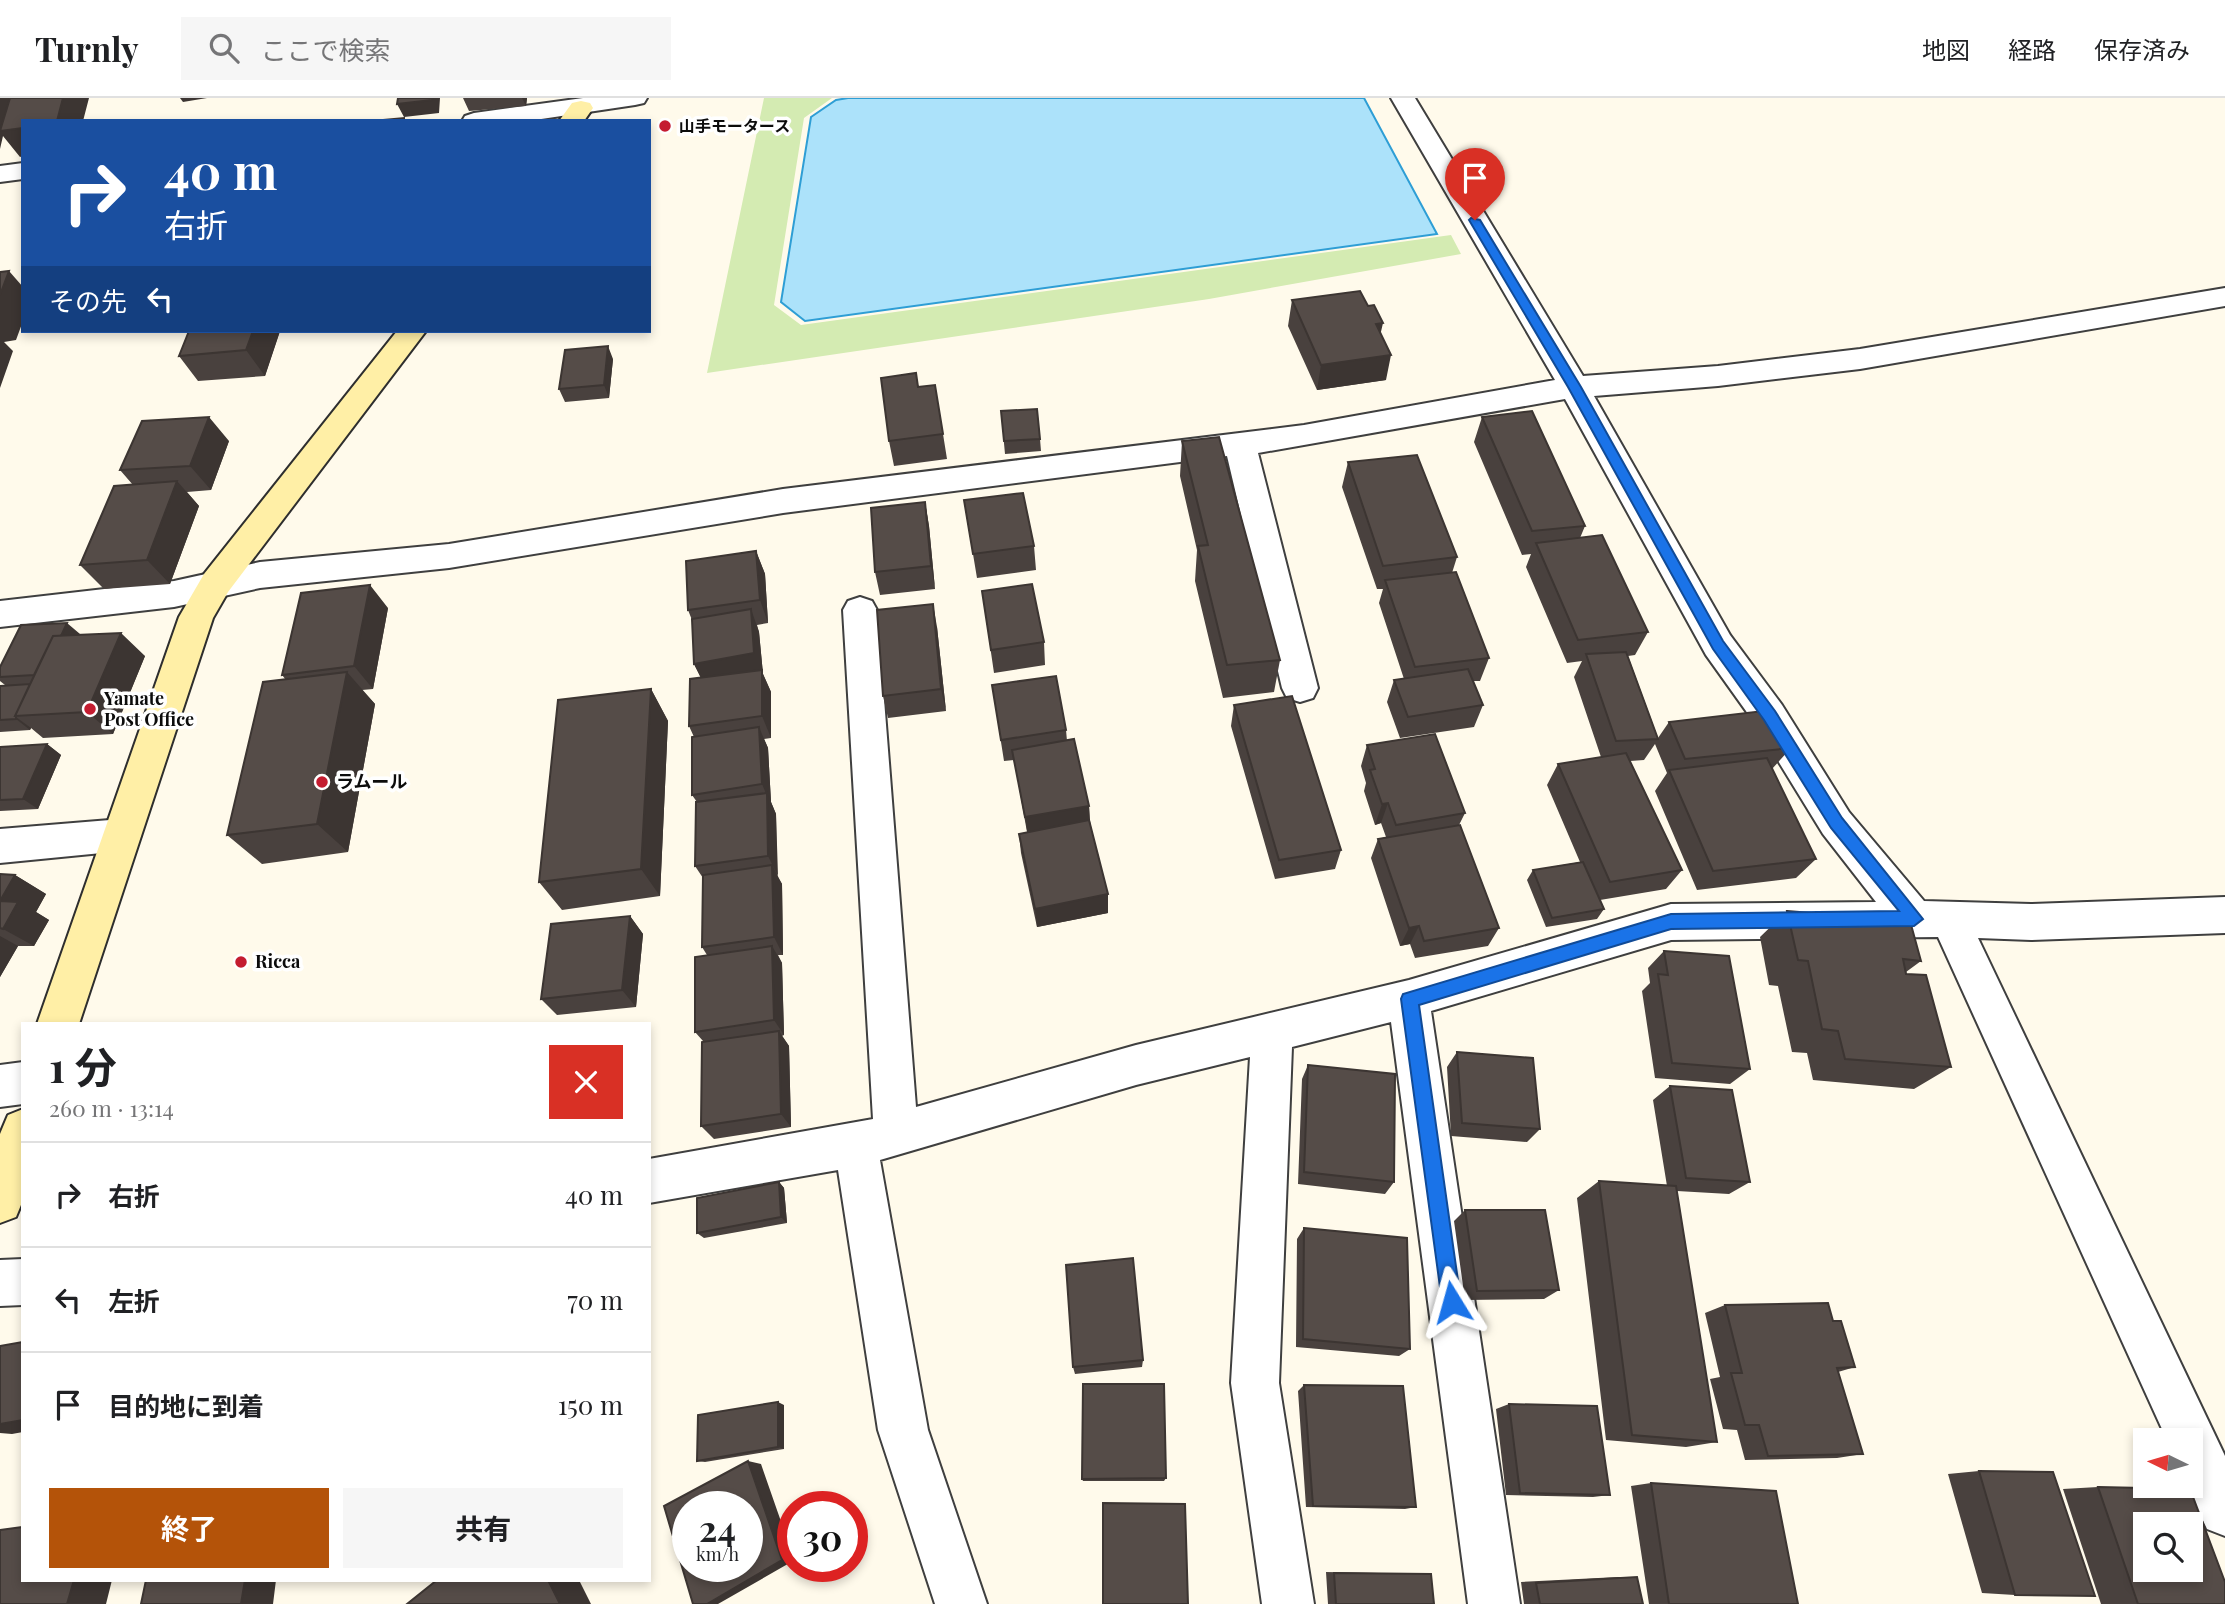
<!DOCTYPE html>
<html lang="ja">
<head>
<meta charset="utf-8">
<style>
	body { margin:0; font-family:"Playfair Display","Noto Sans JP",serif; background:#f6f6f6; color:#202124; height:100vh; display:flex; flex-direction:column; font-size:26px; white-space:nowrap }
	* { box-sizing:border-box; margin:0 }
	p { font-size:23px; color:#757577 }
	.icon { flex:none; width:38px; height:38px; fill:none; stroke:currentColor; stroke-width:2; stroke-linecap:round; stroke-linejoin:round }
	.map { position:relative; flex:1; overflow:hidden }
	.panel { position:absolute; left:21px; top:924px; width:630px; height:560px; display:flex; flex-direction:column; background:#fff; border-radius:0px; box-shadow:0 4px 10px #0003 }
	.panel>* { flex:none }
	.banner { position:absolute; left:21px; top:21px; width:630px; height:214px; border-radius:0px; box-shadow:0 4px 10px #0003; background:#1a4fa0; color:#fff; overflow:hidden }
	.needle { width:46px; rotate:275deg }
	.controls { position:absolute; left:2133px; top:1330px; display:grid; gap:14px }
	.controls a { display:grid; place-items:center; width:70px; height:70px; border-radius:0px; background:#fff; box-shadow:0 4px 10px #0003; font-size:35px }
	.speed { position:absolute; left:672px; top:1393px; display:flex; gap:14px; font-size:35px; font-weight:700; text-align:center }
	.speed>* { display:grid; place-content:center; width:91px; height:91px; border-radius:50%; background:#fff; box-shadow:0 4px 10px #0003; line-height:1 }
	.speed small { font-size:18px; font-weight:400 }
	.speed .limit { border:10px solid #d22; background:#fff; color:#111 }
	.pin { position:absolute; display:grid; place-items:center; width:60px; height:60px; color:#fff; margin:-72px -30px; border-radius:50% 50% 50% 0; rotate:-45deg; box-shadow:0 0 7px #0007 }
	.pin .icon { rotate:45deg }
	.me { position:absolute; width:77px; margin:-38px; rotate:352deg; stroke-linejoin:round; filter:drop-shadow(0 0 5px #0008) }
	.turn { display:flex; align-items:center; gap:24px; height:147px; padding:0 28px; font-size:32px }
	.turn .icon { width:91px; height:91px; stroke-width:2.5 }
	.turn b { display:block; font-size:49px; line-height:60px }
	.then { display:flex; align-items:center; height:66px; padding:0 28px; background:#0003; gap:14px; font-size:26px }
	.round { display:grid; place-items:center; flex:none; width:74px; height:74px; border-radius:0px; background:#f6f6f6 }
	.overview { display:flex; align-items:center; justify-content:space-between; height:119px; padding:0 28px }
	h1 { font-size:42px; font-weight:700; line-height:52px }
	.action { display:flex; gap:14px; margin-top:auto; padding:14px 28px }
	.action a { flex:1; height:80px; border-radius:0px; background:#b45309; color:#fff; font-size:28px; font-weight:700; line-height:80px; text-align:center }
	.action a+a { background:#f6f6f6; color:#202124 }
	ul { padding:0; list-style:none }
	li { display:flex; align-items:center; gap:21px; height:105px; padding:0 28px; border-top:2px solid #e0e0e0 }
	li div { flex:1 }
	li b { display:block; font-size:26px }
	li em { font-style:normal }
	header { display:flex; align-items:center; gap:42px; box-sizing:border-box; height:98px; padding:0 35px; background:#fff; border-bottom:2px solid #e0e0e0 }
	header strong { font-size:33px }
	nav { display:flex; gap:38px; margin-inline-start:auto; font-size:24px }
	.search { width:490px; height:63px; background:#f6f6f6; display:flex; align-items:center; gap:18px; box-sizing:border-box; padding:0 24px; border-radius:0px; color:#757577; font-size:26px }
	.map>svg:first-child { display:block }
	.green { fill:#d4ebb2 }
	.water { fill:#ace2fa; stroke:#2e9ed5; stroke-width:2 }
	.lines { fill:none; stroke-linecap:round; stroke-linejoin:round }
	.street-casing { stroke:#3f3f3f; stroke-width:4 }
	.secondary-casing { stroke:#2e2e2e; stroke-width:4 }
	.street { fill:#fff; fill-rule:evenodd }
	.secondary { fill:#ffefa6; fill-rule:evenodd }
	.wall { fill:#49413e }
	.shaded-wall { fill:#3c3532 }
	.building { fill:#554c48; stroke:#3c3532; stroke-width:2; fill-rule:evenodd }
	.route { fill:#1a73e8; stroke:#114b97; stroke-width:2 }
	.poi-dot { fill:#c41c30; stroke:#fff; stroke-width:2.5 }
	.labels { text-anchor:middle; stroke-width:7; stroke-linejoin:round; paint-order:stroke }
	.far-poi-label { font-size:16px; font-weight:bold; fill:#0c0c0c; stroke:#fff; text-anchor:start }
	.poi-label { font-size:18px; font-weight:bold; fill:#0c0c0c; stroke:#fff; text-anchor:start }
</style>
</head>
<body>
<header>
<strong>Turnly</strong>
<div class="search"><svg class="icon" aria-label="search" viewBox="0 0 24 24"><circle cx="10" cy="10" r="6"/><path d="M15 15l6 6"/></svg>ここで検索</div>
<nav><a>地図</a><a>経路</a><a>保存済み</a></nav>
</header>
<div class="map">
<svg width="2225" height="1506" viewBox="0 0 2225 1506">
	<rect width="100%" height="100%" fill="#fffaeb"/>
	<path class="green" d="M764,0H832L804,20L774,207L801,227L1451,137L1461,156L1209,201L707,275Z"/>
	<path class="water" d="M848,0H1364L1437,136L805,223L781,204L811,19L836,2Z"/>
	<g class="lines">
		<defs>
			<path id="street" d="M583,0H647L644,5L635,7L528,23H462L465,18L474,15Z
				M1391,0H1415L1583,278L1718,268L1860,251L2225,190V208L1860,271L1718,288L1594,298L1730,537L1782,607L1849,714L1924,803L2031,806L2225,799V835L2031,842L1978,840L2225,1358V1438L2207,1431L2187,1388H2191V1342H2167L1938,839L1671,842L1431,913L1520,1506H1468L1391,924L1292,949L1279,1285L1314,1506H1262L1231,1285L1250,959L1136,987L880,1062L928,1332L987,1506H935L878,1332L838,1072L649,1105V1061L873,1021L843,512L848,503L860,499L872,503L877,512L916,1009L1136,947L1409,882L1671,806L1876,804L1823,736L1756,627L1706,557L1565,301L1258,355L1318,590L1313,600L1300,604L1287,600L1282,590L1227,358L783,415L449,470L260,490L174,509L0,529V503L174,483L260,464L449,446L783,391L1304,327L1555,282Z
				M23,65V81L0,84V68Z
				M122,721L136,725L141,737L136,749L122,753L0,765V731Z
				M23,964V1006L0,1009V967Z
				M23,1161V1207L0,1208V1162Z"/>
			<path id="secondary" d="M581,3L590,5L593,10L584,23H559L572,5Z
				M397,233H426L228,494L213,520L79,926H37L179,519L204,476Z
				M23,1011V1102L16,1119L0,1125V1036L8,1017Z"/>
		</defs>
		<use href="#street" class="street-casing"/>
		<use href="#secondary" class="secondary-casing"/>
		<use href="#street" class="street"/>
		<use href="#secondary" class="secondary"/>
	</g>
	<path class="wall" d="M463,0H527L526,8L469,13Z
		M1292,202L1381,235L1386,282L1317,292L1288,228Z
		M189,233H280L265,278L198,283L179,258Z
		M613,261L609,300L565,304L559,291Z
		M918,289L943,336L947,361L894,368L889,343Z
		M1001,313L1040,341L1041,353L1005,356Z
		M1482,319L1585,428L1580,440L1648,534L1635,557L1628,558L1658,640L1669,624L1791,650L1772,671L1816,761L1796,780L1697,792L1655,693L1667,675L1655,646L1644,662L1630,663L1682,772L1666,791L1600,802L1604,811L1597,821L1546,829L1527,782L1533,772L1580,764L1547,687L1558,666L1601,659L1574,579L1582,563L1567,565L1526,469L1531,456L1522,457L1474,344Z
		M229,343L211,392L187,394L199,408L170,486L104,491L80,467L133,387L120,372Z
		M1182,343L1280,562L1274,594L1223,600L1195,483L1197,452L1180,378Z
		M1348,364L1457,459L1452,475L1489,560L1480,583H1473L1483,607L1474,629L1400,640L1387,604L1394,582L1404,581L1379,505L1383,491H1377L1342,389Z
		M964,402L1034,448L1036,472L977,480Z
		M925,404L929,428L935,491L880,497L875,474Z
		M756,453L765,476L768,525L757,527L759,534L763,576L771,594V640L764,641L768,650L771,704L776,716L777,778L782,786L783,857H778L782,865L784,937L782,938L789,948L791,1029L714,1041L701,1028L703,943L695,934L707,857L702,849L703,780L695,768L697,704L692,697L694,639L689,628L701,580L694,566L692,522L688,512Z
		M982,493L1044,544L1045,567L994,575Z
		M388,510L373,591L362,592L375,606L348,754L262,766L227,737L286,582L282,577Z
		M937,529L946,613L888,620L883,598Z
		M80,536L145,558L113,636L43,640L31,630L30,632L0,634V588L5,587L0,583V569Z
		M992,587L1066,632L1067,643L1089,708L1090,723L1108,815L1037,829L1021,755L1019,736L1027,734L1014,662L1004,663Z
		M651,591L668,623L660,798L562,812L539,784Z
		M1234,607L1341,752L1335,771L1275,781L1231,628Z
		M47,646L61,657L38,711L0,713V649Z
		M1367,647L1465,715L1459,727L1499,830L1488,848L1415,860L1410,846L1400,848L1371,760L1378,741L1386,739L1381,725L1375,727L1364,693L1366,685L1361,668Z
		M0,776L15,777L46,796L36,814L49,822L34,848H18L0,879Z
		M1787,813L1921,863L1906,874L1951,969L1914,991L1813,982L1807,955L1792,954L1778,888L1769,887L1760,839Z
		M630,818L643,836L636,909L557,917L541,901Z
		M1664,853L1750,971L1730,986L1655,980L1642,893L1650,885L1648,870Z
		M1457,954L1540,1031L1527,1044L1451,1038L1447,969Z
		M1308,967L1394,1084L1385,1096L1298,1086L1302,981Z
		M1670,988L1750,1084L1729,1096L1677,1093L1717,1344L1686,1349L1606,1342L1577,1100L1599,1083L1667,1088L1653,1002Z
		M779,1084L784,1090L787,1125L704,1140L697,1135Z
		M1465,1112L1559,1192L1544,1201L1465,1202L1454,1123Z
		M1304,1130L1410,1251L1399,1258L1296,1249L1297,1141Z
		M1725,1207L1833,1223L1855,1269L1838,1274L1863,1356L1837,1360L1745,1362L1737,1332L1723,1331L1710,1281L1720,1279L1705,1215Z
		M1143,1262L1142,1269L1075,1276L1073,1269Z
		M1304,1287L1416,1409L1405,1411L1306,1409L1298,1293Z
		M1509,1306L1610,1397L1593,1399L1506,1397L1496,1311Z
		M784,1307V1351L705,1364L697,1363Z
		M1979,1373L2015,1497L1982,1495L1948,1376Z
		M1166,1380L1164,1383H1083L1082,1381Z
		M1651,1385L1798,1506H1649L1631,1388Z
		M2098,1389L2225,1506H2101L2063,1391Z
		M1326,1474L1431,1476L1434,1506H1328Z
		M1618,1479H1637L1643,1506H1524L1521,1484Z"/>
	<path class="shaded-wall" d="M0,0H20L23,30V58L20,59L3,38L0,51Z
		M63,0H89L83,23H57Z
		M180,0H207L183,4Z
		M433,0H440L439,15L404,19L397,6Z
		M522,0H527L526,8Z
		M9,173L23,189V223L16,242L4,244L13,253L0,290V197Z
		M1383,225L1377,251L1376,226Z
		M253,233H280L265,278L246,252Z
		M608,248L613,261L609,300L604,287Z
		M1391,257L1386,282L1317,292L1321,267Z
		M209,319L229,343L211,392L190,368Z
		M177,383L199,408L170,486L147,462Z
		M925,404L929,428L935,491L931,468Z
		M756,453L765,476L768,525L760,502Z
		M370,487L388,510L373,591L354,568Z
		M933,506L937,529L946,613L941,591Z
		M751,511L759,534L763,576L771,594V640L762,618L705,588L694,566Z
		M67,525L80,536L43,577Z
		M121,535L145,558L113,636L87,614Z
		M347,574L375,606L348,754L317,726Z
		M651,591L668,623L660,798L641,771Z
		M16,619L31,630L30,632L16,621Z
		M759,629L768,650L771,704L776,716L778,778L768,758L767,698L762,686Z
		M47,646L61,657L38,711L23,701Z
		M1388,705L1381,725L1375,727L1382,706Z
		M1089,708L1090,728L1028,739L1025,719Z
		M772,767L782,786L783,857L774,839Z
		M15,777L46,796L36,814L49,822L34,848L3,831L0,803Z
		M1108,796V815L1037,829L1035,811Z
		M630,818L643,836L636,909L622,892Z
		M1419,828L1410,846L1400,848L1409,830Z
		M0,838L18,848L0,879Z
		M772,848L782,865L784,937L774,922Z
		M779,933L789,948L791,1029L781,1016Z
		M779,1084L784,1090L787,1125L781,1119Z
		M778,1304L784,1307V1351L778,1349Z
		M23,1322V1334L12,1336L0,1335V1326Z
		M748,1363L761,1366L793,1458V1463L718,1506H707Z
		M74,1482H112L106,1506H67Z
		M245,1482H276L273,1506H241Z
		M548,1482H579L591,1506H560Z"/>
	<path class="building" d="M10,0H63L57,23H23V30L0,33Z
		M398,0H433L432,2L397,6Z
		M404,20V23H372Z
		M9,173L0,197V174Z
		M1360,193L1368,208L1374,207L1383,225L1376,226L1391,257L1321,267L1292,202Z
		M189,233H253L246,252L179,258Z
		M608,248L604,287L559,291L565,252Z
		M916,275L918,289L935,287L943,336L889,343L881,280Z
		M1037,311L1040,341L1004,343L1001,313Z
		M1532,313L1585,428L1532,433L1482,319Z
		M209,319L190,368L120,372L142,323Z
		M1219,339L1280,562L1227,567L1198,448L1208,447L1182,343Z
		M1417,357L1457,459L1383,468L1348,364Z
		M177,383L147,462L80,467L114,388Z
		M1023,395L1034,448L973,456L964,402Z
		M925,404L931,468L875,474L871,410Z
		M1602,437L1648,534L1578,542L1536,445Z
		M756,453L760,502L688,512L686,463Z
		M1456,474L1489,560L1415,569L1385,482Z
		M1032,486L1044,544L991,552L982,493Z
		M370,487L354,568L282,577L301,495Z
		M933,506L941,591L883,598L877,512Z
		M751,511L754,555L694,566L692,521Z
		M67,525L61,538H53L34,577L0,579V569L21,527Z
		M121,535L87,614L15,618L53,538Z
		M1626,554L1658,641L1616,643L1586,556Z
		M1468,571L1483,607L1408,619L1394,582Z
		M762,572V618L689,628L690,581Z
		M347,574L317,726L227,737L263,584Z
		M1056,578L1066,632L1001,642L992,587Z
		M30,586L15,618L16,619V621L0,622V588Z
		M651,591L641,771L539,784L558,602Z
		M1292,598L1341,752L1279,762L1234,607Z
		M1772,612L1791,650L1685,661L1669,624Z
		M759,629L762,686L692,697V639Z
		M1435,636L1465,715L1396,727L1388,705L1382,706L1370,672L1375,671L1367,647Z
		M1074,641L1089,708L1025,719L1012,652Z
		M47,646L23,701L0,702V649Z
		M1626,655L1682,772L1610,784L1558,666Z
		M1767,660L1816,761L1713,773L1669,672Z
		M767,695L768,758L695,768L696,704Z
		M1089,722L1108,796L1035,811L1019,736Z
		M1460,727L1499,830L1424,843L1419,828L1409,830L1378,741Z
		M1583,764L1604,811L1552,820L1533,772Z
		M772,767L774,839L702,849L703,777Z
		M0,776L15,777L0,803L18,804L3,831L0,830Z
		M1787,813L1910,823L1921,863L1903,861L1906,876L1926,877L1951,969L1845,961L1838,933L1822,931L1808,863L1798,862Z
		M630,818L622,892L541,901L551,826Z
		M772,848L774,922L695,934V859Z
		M1664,853L1729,858L1750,971L1672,965L1658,876L1668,877Z
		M779,933L781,1016L701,1028L702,944Z
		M1457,954L1533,960L1540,1031L1462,1025Z
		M1308,967L1395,976L1394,1084L1304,1074Z
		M1670,988L1732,992L1750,1084L1686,1080Z
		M1599,1083L1676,1088L1717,1344L1632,1337Z
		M779,1084L781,1119L697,1135V1100Z
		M1465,1112H1545L1559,1192L1477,1193Z
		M1304,1130L1407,1140L1410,1251L1303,1241Z
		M1133,1160L1143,1262L1073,1269L1066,1167Z
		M1828,1205L1833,1223H1841L1855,1269L1837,1270L1863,1356L1768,1358L1759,1327H1745L1731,1275H1742L1725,1207Z
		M23,1244V1322L0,1326V1248Z
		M1083,1286H1164L1166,1380L1082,1381Z
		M1304,1287L1403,1288L1416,1409L1313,1408Z
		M778,1304V1349L697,1363L698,1317Z
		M1509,1306L1597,1308L1610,1397L1520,1395Z
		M748,1363L782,1462L707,1506H693L664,1408ZM688,1409H747V1468H688Z
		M1979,1373L2053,1374L2095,1498L2015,1497Z
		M1651,1385L1776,1393L1798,1506H1669Z
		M2098,1389L2190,1391L2225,1484V1506H2138ZM2146,1426H2191V1472H2146Z
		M1103,1405L1185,1406L1188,1506H1103Z
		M23,1429V1482H74L67,1506H0V1432Z
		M1334,1475L1431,1476L1434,1506H1336Z
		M1637,1479L1643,1506H1540L1536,1485Z
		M146,1482H245L241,1506H141Z
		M437,1482H548L560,1506H407Z"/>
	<path class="route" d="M1471,120L1480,122L1581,289L1723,543L1775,613L1842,720L1923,821L1914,828L1671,831L1419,907L1461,1204L1459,1210L1452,1213L1445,1210L1442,1204L1401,901L1403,896L1671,816L1899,813L1831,730L1764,622L1713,551L1568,289L1469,122Z"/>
	<g class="poi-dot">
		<circle cx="665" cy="28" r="7"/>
		<circle cx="90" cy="611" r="7"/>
		<circle cx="322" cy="684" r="7"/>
		<circle cx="241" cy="864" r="7"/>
	</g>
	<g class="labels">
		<g class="far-poi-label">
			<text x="679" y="34">山手モータース</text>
		</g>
		<g class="poi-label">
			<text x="104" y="607">Yamate<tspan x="104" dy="21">Post Office</tspan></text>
			<text x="336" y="690">ラムール</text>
			<text x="255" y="870">Ricca</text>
		</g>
	</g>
</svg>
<div class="controls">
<a><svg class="needle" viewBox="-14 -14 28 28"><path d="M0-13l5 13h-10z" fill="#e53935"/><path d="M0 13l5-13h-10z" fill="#757577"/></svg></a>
<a><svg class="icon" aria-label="search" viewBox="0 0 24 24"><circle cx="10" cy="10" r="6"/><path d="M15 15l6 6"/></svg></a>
</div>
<div class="speed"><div>24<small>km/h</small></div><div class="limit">30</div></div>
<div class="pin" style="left:1475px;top:122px;background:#d93025"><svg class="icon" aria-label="arrive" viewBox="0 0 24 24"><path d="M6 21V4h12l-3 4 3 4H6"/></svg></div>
<svg class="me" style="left:1452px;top:1204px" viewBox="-20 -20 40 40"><path d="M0-17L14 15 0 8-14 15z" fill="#1a73e8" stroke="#fff" stroke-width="4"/></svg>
<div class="banner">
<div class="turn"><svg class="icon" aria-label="right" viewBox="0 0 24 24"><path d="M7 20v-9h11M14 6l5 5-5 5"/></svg><div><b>40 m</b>右折</div></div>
<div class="then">その先<svg class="icon" aria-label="left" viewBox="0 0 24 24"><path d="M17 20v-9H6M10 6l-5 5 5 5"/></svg></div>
</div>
<section class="panel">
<div class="overview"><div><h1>1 分</h1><p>260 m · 13:14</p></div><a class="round" style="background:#d93025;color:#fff"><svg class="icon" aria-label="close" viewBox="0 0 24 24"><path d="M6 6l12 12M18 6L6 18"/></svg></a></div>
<ul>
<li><svg class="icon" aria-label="right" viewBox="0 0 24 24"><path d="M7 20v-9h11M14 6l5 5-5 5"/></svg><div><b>右折</b></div><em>40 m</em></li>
<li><svg class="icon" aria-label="left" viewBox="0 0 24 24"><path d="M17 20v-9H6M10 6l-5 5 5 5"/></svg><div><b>左折</b></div><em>70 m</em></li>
<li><svg class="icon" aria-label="arrive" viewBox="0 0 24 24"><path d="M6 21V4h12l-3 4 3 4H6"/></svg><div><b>目的地に到着</b></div><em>150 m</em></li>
</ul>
<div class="action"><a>終了</a><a>共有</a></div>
</section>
</div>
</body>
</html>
